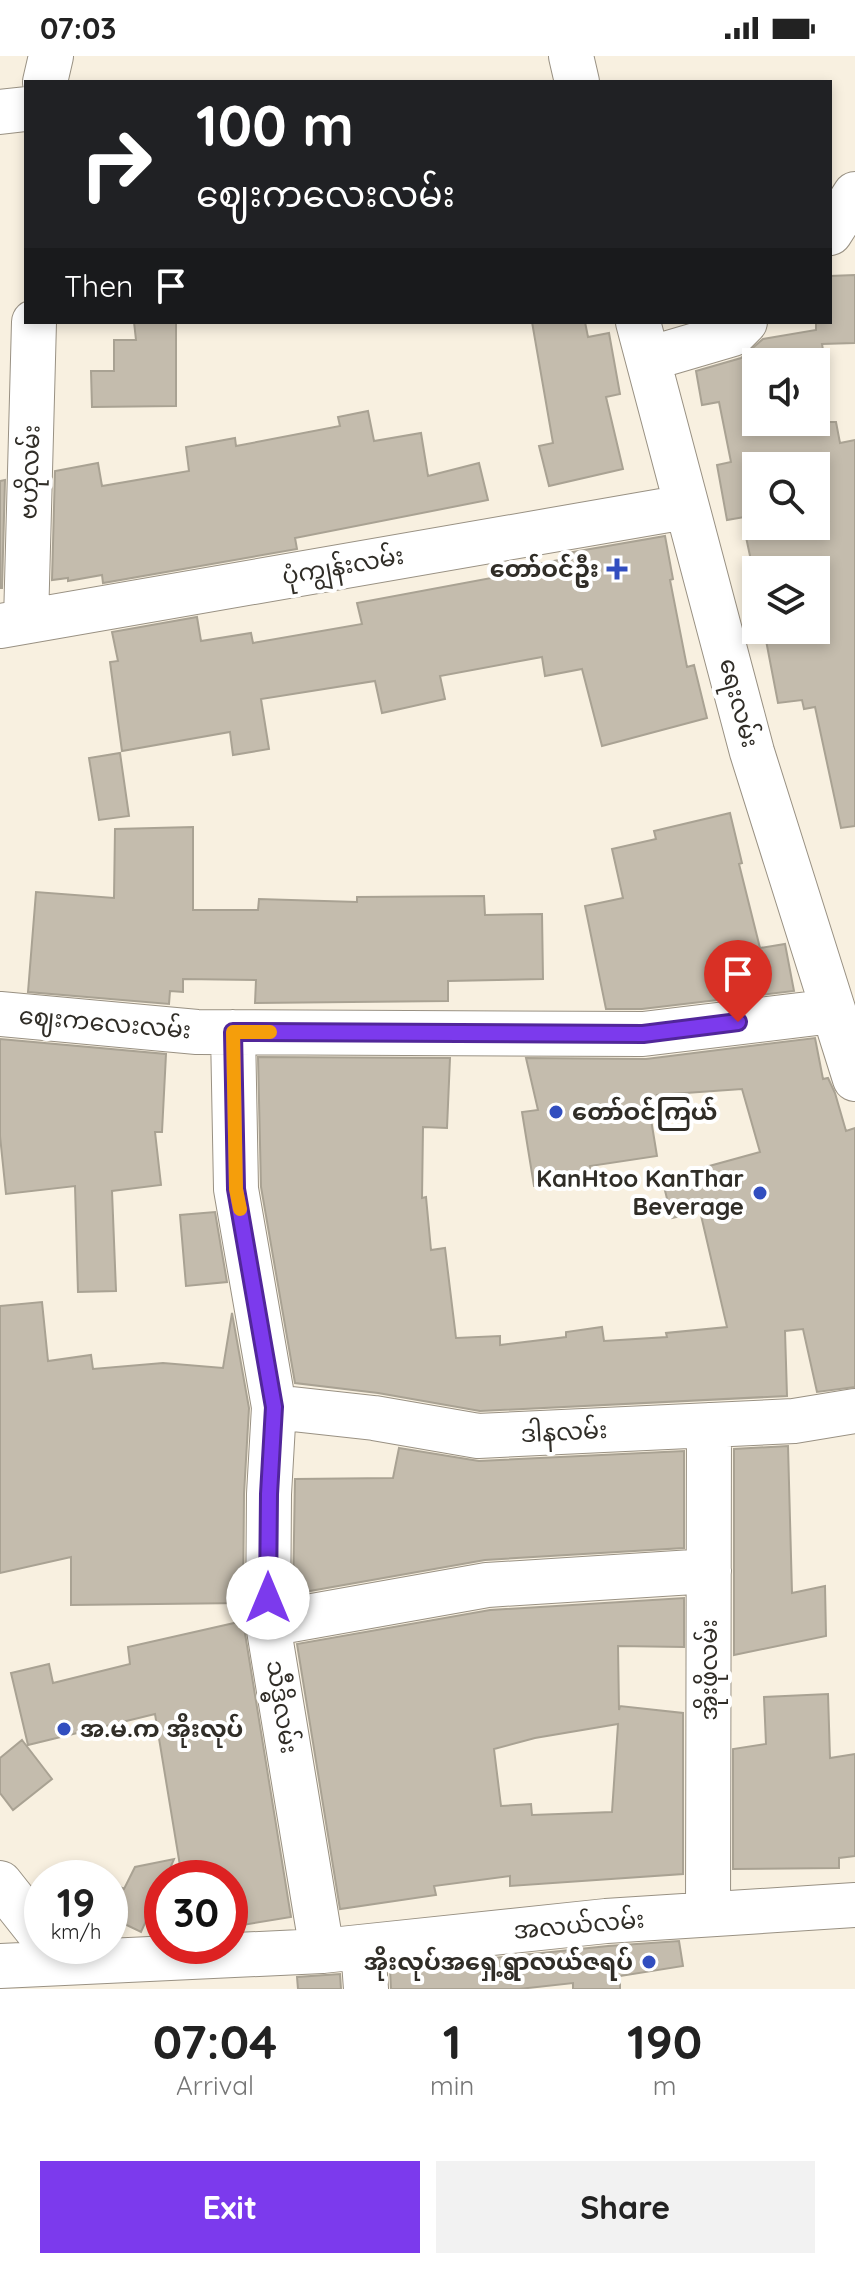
<!DOCTYPE html>
<html lang="en">
<head>
<meta charset="utf-8">
<style>
	body { margin:0; font-family:Quicksand,"Noto Sans Myanmar",sans-serif; background:#f2f2f2; color:#222; height:100vh; display:flex; flex-direction:column; font-size:30px; white-space:nowrap }
	* { box-sizing:border-box; margin:0 }
	p { font-size:26px; color:#767676 }
	.icon { flex:none; width:44px; height:44px; fill:none; stroke:currentColor; stroke-width:2; stroke-linecap:round; stroke-linejoin:round }
	.map { position:relative; height:1933px; overflow:hidden }
	.drawer { display:flex; flex-direction:column; background:#fff; flex:1 }
	.drawer>* { flex:none }
	.banner { position:absolute; left:24px; top:24px; width:808px; height:244px; border-radius:0px; box-shadow:0 4px 12px #0003; background:#202124; color:#fff; overflow:hidden }
	.tools { position:absolute; left:742px; top:292px; display:grid; gap:16px }
	.tools a { display:grid; place-items:center; width:88px; height:88px; border-radius:0px; background:#fff; box-shadow:0 4px 12px #0003; font-size:40px }
	.speed { position:absolute; left:24px; top:1804px; display:flex; gap:16px; font-size:40px; font-weight:700; text-align:center }
	.speed>* { display:grid; place-content:center; width:104px; height:104px; border-radius:50%; background:#fff; box-shadow:0 4px 12px #0003; line-height:1 }
	.speed small { font-size:20px; font-weight:400 }
	.speed .limit { border:12px solid #d22; background:#fff; color:#111 }
	.pin { position:absolute; display:grid; place-items:center; width:68px; height:68px; color:#fff; margin:-82px -34px; border-radius:50% 50% 50% 0; rotate:-45deg; box-shadow:0 0 8px #0007 }
	.pin .icon { rotate:45deg }
	.me { position:absolute; width:88px; margin:-44px; rotate:0deg; stroke-linejoin:round; filter:drop-shadow(0 0 6px #0008) }
	.turn { display:flex; align-items:center; gap:28px; height:168px; padding:0 40px; font-size:36px }
	.turn .icon { width:104px; height:104px; stroke-width:2.5 }
	.turn b { display:block; font-size:56px; line-height:68px }
	.then { display:flex; align-items:center; height:76px; padding:0 40px; background:#0003; gap:16px; font-size:30px }
	.eta { display:flex; justify-content:space-evenly; align-items:center; height:136px; text-align:center }
	.eta b { font-size:48px; font-weight:700; line-height:56px }
	.action { display:flex; gap:16px; margin-top:auto; padding:16px 40px }
	.action a { flex:1; height:92px; border-radius:0px; background:#7c3aed; color:#fff; font-size:32px; font-weight:700; line-height:92px; text-align:center }
	.action a+a { background:#f2f2f2; color:#222 }
	.status { display:flex; justify-content:space-between; align-items:center; height:56px; padding:0 40px; background:#fff; direction:ltr }
	.status svg { height:22px; fill:currentColor }
	.map>svg:first-child { display:block }
	.building { fill:#c4bcad; stroke:#a9a293; stroke-width:2; fill-rule:evenodd }
	.lines { fill:none; stroke-linecap:round; stroke-linejoin:round }
	.minor-casing { stroke:#999183; stroke-width:46 }
	.minor { stroke:#fff; stroke-width:44 }
	.route-casing { stroke:#51269a; stroke-width:20 }
	.route { stroke:#7c3aed; stroke-width:14 }
	.slow { stroke:#f59e0b; stroke-width:14 }
	.poi-dot { fill:#324ebf; stroke:#fff; stroke-width:3 }
	.labels { text-anchor:middle; stroke-width:8; stroke-linejoin:round; paint-order:stroke }
	.street-label { font-size:24px; fill:#302d27; stroke:#fff }
	.poi-label { font-size:24px; font-weight:bold; fill:#302d27; stroke:#fff; text-anchor:end }
</style>
</head>
<body>
<div class="status"><b>07:03</b><svg viewBox="0 0 49 12"><path d="M0 12V9h3v3zM5 12V6h3v6zM10 12V3h3v9zM15 12V0h3v12zM26 1h20v11H26zM47 4h2v5h-2z"/></svg></div>
<div class="map">
<svg width="855" height="1933" viewBox="0 0 855 1933">
	<rect width="100%" height="100%" fill="#f8f0e0"/>
	<path class="building" d="M855,219V287L822,288L825,306H756V366H836L840,387L855,384V770L841,772L815,651L804,653L802,644L778,647L764,574H816V514H753L746,481L816,470V468L829,465L820,410H756V459L727,464L717,409L731,406L719,346L702,349L696,315L741,302L763,283L816,274V266H830V220Z
		M134,266H176V350L92,351L91,315H114V284H136Z
		M532,266H585L588,281L609,277L620,338L606,341L623,413L549,430L539,390L553,387Z
		M368,355L374,385L421,377L428,420L479,407L488,444L295,482L297,493L103,527L102,519L68,525V522L52,524L55,415L98,407L102,430L189,415L186,391L235,382L236,390L340,370L338,361Z
		M5,424L2,532H0V425Z
		M665,480L673,523L670,524L687,611L694,609L707,662L602,690L582,613L545,620L542,601L440,620L445,643L382,657L375,625L261,643L269,693L233,699L230,676L122,695L110,606L118,605L112,576L197,561L201,585L251,577L253,587L362,568L357,547L524,516L523,511L569,502L567,497Z
		M120,697L129,760L99,764L89,702Z
		M730,757L742,807L739,808L760,892L785,888L794,935L642,953H606L585,850L623,842L612,793L656,783L654,775Z
		M193,771V854H258L259,843L357,846V841L484,840L485,859L542,858L543,923L448,925V945L255,947L256,924L183,923V936L170,935L169,948L28,936L36,836L114,842L115,773Z
		M815,982L823,1023L828,1022L835,1037L846,1075L855,1072V1331L817,1336L803,1273L785,1275L787,1340L480,1355L378,1337L295,1327L261,1131L258,1001L450,1002L447,1072L423,1071L422,1142L426,1141L431,1194L445,1192L456,1282L500,1280V1289L566,1281V1276L602,1271L604,1285L667,1281L666,1277L727,1271L700,1155L672,1162L662,1123L760,1096L742,1033L657,1039L658,1043L648,1045L657,1100L590,1110L592,1122L534,1130L522,1056L538,1054L526,1002L646,1003Z
		M0,983L166,998L162,1076H155L161,1129L112,1135L116,1235L78,1236L75,1130L6,1138L0,1080Z
		M215,1156L227,1226L186,1230L180,1159Z
		M42,1246L48,1305L91,1299L93,1313L163,1307L223,1312L232,1257L249,1352L244,1438L243,1547L71,1549V1501L0,1517V1250Z
		M788,1390L792,1537L825,1530L826,1580L734,1599V1393Z
		M399,1392L479,1405L684,1395V1492L485,1504L293,1538L295,1423L393,1422Z
		M684,1542V1591L618,1590L619,1654L620,1650L683,1657V1818L510,1830V1820L434,1830L436,1839L340,1853L297,1588L490,1554ZM618,1668L612,1756L532,1759L531,1748L501,1750L494,1693L535,1682Z
		M243,1565L291,1861L230,1871V1822H182L155,1658L28,1689L11,1617L49,1608L53,1627L130,1608L128,1591Z
		M828,1638L830,1702L855,1698V1800L839,1802V1812L733,1813V1693L766,1688L764,1641Z
		M22,1684L52,1723L13,1754L0,1737V1702Z
		M174,1803L166,1822H162V1830L141,1876L110,1861V1826L124,1833L135,1811Z
		M679,1885L683,1910L620,1920V1933H573V1927L519,1933H391L390,1913L608,1890Z
		M340,1918L341,1933H298L297,1921Z"/>
	<g class="lines">
		<defs>
			<path id="minor" d="M571,0L577,26
				M45,26L51,0
				M0,56L26,53
				M830,177L855,138
				M638,266L752,696L855,1023
				M648,303L733,278L745,266
				M26,565L34,266
				M0,570L685,451
				M0,958L197,976L643,978L833,955
				M233,976L236,1133L274,1351L269,1438L268,1568L322,1895
				M274,1351L374,1362L478,1380L794,1365L855,1355
				M268,1568L487,1529L709,1515
				M0,1827L42,1880
				M708,1858L709,1369
				M363,1891L366,1933
				M0,1910L322,1895L606,1865L855,1849"/>
		</defs>
		<use href="#minor" class="minor-casing"/>
		<use href="#minor" class="minor"/>
	</g>
	<g class="lines">
		<defs>
			<path id="route" d="M268,1542L269,1438L274,1351L236,1133L233,976L643,978L738,966"/>
		</defs>
		<use href="#route" class="route-casing"/>
		<use href="#route" class="route"/>
		<path class="slow" d="M240,1153L236,1133L233,976H270"/>
	</g>
	<g class="poi-dot">
		<path d="M613 501h8v8h8v8h-8v8h-8v-8h-8v-8h8z"/>
		<circle cx="556" cy="1056" r="8"/>
		<circle cx="760" cy="1137" r="8"/>
		<circle cx="64" cy="1673" r="8"/>
		<circle cx="649" cy="1906" r="8"/>
	</g>
	<g class="labels">
		<g class="street-label">
			<text transform="translate(30 416) rotate(-88)" y="8">ဗဟိုလမ်း</text>
			<text transform="translate(343 510) rotate(-10)" y="8">ပုံကျွန်းလမ်း</text>
			<text transform="translate(739 647) rotate(75)" y="8">ရေးလမ်း</text>
			<text transform="translate(105 967) rotate(5)" y="8">ဈေးကလေးလမ်း</text>
			<text transform="translate(564 1376) rotate(-3)" y="8">ဒါနလမ်း</text>
			<text transform="translate(709 1614) rotate(-90)" y="8">အိုးဖိုလမ်း</text>
			<text transform="translate(282 1651) rotate(81)" y="8">သီဒ္ဓိလမ်း</text>
			<text transform="translate(579 1869) rotate(-5)" y="8">အလယ်လမ်း</text>
		</g>
		<g class="poi-label">
			<text x="599" y="521">တော်ဝင်ဦး</text>
			<text x="572" y="1064" text-anchor="start">တော်ဝင်ကြယ်</text>
			<text x="744" y="1131">KanHtoo KanThar<tspan x="744" dy="28">Beverage</tspan></text>
			<text x="80" y="1681" text-anchor="start">အ.မ.က အိုးလုပ်</text>
			<text x="633" y="1914">အိုးလုပ်အရှေ့ရွာလယ်ဇရပ်</text>
		</g>
	</g>
</svg>
<div class="tools">
<a><svg class="icon" aria-label="sound" viewBox="0 0 24 24"><path d="M4 9h4l5-4v14l-5-4H4zM17 9q2 3 0 6"/></svg></a>
<a><svg class="icon" aria-label="search" viewBox="0 0 24 24"><circle cx="10" cy="10" r="6"/><path d="M15 15l6 6"/></svg></a>
<a><svg class="icon" aria-label="layers" viewBox="0 0 24 24"><path d="M12 4l9 5-9 5-9-5zM3 14l9 5 9-5"/></svg></a>
</div>
<div class="speed"><div>19<small>km/h</small></div><div class="limit">30</div></div>
<div class="pin" style="left:738px;top:966px;background:#d93025"><svg class="icon" aria-label="arrive" viewBox="0 0 24 24"><path d="M6 21V4h12l-3 4 3 4H6"/></svg></div>
<svg class="me" style="left:268px;top:1542px" viewBox="-20 -20 40 40"><circle r="19" fill="#fff"/><path d="M0-13L10 11 0 6-10 11z" fill="#7c3aed"/></svg>
<div class="banner">
<div class="turn"><svg class="icon" aria-label="right" viewBox="0 0 24 24"><path d="M7 20v-9h11M14 6l5 5-5 5"/></svg><div><b>100 m</b>ဈေးကလေးလမ်း</div></div>
<div class="then">Then<svg class="icon" aria-label="arrive" viewBox="0 0 24 24"><path d="M6 21V4h12l-3 4 3 4H6"/></svg></div>
</div>
</div>
<section class="drawer">
<div class="eta">
<div><b>07:04</b><p>Arrival</p></div>
<div><b>1</b><p>min</p></div>
<div><b>190</b><p>m</p></div>
</div>
<div class="action"><a>Exit</a><a>Share</a></div>
</section>
</body>
</html>
